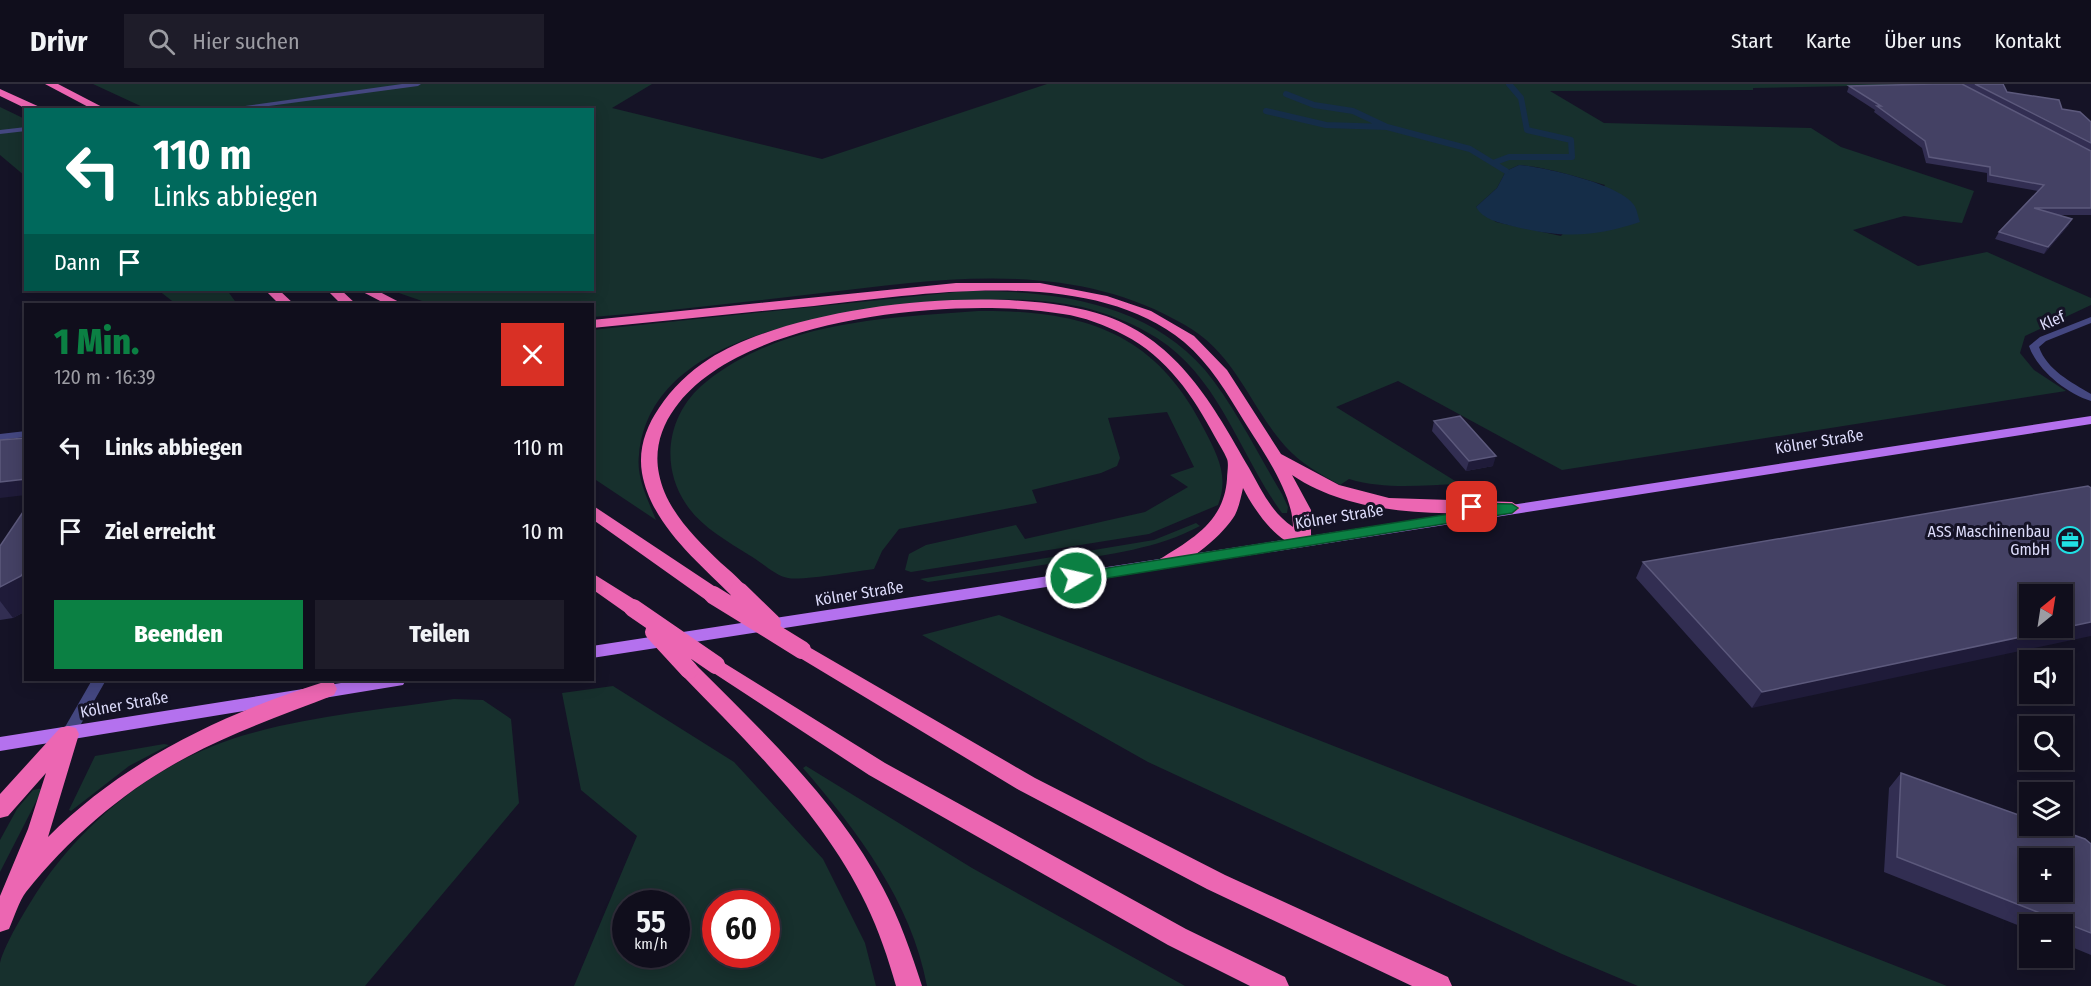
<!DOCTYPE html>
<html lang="de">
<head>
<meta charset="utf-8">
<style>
	body { margin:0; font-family:"Fira Sans Condensed",sans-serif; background:#1e1c29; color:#f1f3f6; height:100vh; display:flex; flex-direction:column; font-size:22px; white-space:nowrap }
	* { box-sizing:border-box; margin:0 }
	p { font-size:20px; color:#9c9ca3 }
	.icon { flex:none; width:33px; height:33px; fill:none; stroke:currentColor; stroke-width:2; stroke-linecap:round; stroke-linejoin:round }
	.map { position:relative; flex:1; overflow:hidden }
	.sheet { position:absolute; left:24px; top:219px; width:570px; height:378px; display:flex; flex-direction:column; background:#100e1c; border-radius:0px; box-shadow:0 3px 15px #0003,0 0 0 2px #302e3b }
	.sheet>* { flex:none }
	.hud { position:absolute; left:24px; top:24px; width:570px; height:183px; border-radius:0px; box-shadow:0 3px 15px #0003,0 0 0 2px #302e3b; background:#00695c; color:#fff; overflow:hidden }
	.needle { width:39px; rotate:30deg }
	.controls { position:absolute; left:2019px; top:500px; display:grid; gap:12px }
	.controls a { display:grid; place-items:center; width:54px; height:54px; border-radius:0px; background:#100e1c; box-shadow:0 3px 15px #0003,0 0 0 2px #302e3b; font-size:30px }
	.speed { position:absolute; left:612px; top:806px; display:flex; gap:12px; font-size:30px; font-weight:700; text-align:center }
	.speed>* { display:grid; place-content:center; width:78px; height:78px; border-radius:50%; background:#100e1c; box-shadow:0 3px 15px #0003,0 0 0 2px #302e3b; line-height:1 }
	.speed small { font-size:15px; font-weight:400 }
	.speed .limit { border:9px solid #d22; background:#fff; color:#111 }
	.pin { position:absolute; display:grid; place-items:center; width:51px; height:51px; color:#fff; margin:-26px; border-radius:12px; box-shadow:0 3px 9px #0006 }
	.me { position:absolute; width:66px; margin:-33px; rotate:81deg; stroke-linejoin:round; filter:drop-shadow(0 0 4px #0008) }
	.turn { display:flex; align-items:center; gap:21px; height:126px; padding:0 30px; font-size:27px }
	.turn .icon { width:78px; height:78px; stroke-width:2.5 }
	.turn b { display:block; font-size:42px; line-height:51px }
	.then { display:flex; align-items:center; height:57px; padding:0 30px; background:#0003; gap:12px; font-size:22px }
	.round { display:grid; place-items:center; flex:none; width:63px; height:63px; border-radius:0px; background:#1e1c29 }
	.headline { display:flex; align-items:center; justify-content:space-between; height:102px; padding:0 30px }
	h1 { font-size:36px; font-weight:800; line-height:45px; color:#0b8043 }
	.cta { display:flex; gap:12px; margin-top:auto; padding:12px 30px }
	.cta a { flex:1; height:69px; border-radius:0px; background:#0b8043; color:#fff; font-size:24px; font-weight:800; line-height:69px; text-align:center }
	.cta a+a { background:#1e1c29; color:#f1f3f6 }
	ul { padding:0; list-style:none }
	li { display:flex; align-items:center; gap:18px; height:84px; padding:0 30px }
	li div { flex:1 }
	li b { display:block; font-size:22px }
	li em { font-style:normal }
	header { display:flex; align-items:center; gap:36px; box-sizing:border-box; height:84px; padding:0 30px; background:#100e1c; border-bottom:2px solid #302e3b }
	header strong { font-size:28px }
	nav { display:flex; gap:33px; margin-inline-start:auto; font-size:21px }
	.search { width:420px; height:54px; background:#1e1c29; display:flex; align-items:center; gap:15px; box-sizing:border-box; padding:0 21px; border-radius:0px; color:#9c9ca3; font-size:22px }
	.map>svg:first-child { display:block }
	.green { fill:#17302d; fill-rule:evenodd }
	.water { fill:#152d48 }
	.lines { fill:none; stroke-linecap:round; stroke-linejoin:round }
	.stream { stroke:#152d48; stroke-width:6 }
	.minor { fill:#444780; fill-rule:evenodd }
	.tertiary { fill:#444780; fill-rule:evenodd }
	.primary { fill:#b471ee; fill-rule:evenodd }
	.motorway { fill:#ec66b2; fill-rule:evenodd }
	.motorway-bridge { stroke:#ec66b2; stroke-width:18 }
	.wall { fill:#322e52 }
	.shaded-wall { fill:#1f1b39 }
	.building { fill:#444164; stroke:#5c597c; stroke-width:1.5; fill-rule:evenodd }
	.route { fill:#0b8043; stroke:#07532c; stroke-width:1.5 }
	.labels { text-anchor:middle; stroke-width:6; stroke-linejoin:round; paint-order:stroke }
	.street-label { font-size:16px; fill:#dddcfb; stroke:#151326 }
	.poi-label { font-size:16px; fill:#dddcfb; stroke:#151326; text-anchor:end }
</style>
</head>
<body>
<header>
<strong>Drivr</strong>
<div class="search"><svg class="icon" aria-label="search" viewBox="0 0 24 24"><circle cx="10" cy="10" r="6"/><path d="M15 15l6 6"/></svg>Hier suchen</div>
<nav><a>Start</a><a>Karte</a><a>Über uns</a><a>Kontakt</a></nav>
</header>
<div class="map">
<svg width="2091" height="902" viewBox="0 0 2091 902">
	<rect width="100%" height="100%" fill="#151326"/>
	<path class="green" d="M93,0H652L612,24L822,75L1047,0H1950L1753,4V6L1550,7L1604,39L1811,44L1841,63L1974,107L1962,139L1904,132L1853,146L1918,182L1987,168L2091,214V221L2025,252L2020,269L2034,286L2066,307L1562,386L1398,297L1336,323L1460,400C1423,401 1386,406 1349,395L1340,401C1320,390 1300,379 1285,362C1249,321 1236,270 1185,241C1073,175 945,194 822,209C746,218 669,227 593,233L592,220H431L390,206H592V26L147,25ZM1519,81C1548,83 1577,93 1605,101L1561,152L1496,138L1476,123L1497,104L1506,87Z
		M0,23L25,35V92L0,71Z
		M158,206H227L237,220H176Z
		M966,207C1051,206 1147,218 1205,286C1234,321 1258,370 1282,410L1288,423L1287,429H1282C1240,372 1220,294 1157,254C1135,240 1107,229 1082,223C1020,210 955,216 893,224C805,234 649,258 639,371C636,393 648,416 656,436L593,394L592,246Z
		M978,227C1084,226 1156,248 1205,347C1218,372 1229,393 1218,421L1149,450L911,488L905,486L909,470L926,461L1016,441L1025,455L1145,428L1188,403L1170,391L1194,383L1167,328L1108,334L1120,374L1117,382L1101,389L1032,406L1037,419L899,445L882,467L874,485C857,487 802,497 788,494C776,492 760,477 749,471C727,457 700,442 686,420C659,380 668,328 706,298C782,237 885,234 978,227Z
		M1196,439L1200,442C1157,465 1110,470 1062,478C1017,485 973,492 928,498L920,495L1154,456Z
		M999,531L1947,902H1638L1562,870L1148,678L922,551Z
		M613,602L734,678L823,775L865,859L876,902H574L637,752L581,706L562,609ZM626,819H676V870H626ZM716,819H766V870H716Z
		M454,615L483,616L511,635L519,719L365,902H0C0,895 0,886 0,879C4,860 33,813 45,796C95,726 169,671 252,649C317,631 387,625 454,615Z
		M164,660L169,661L129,682L71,727L69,726L95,672Z
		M806,682L972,784L1185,902H927C911,817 858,748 803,684Z
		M43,704L0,788V756L17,725L33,706Z"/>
	<path class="water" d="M1519,81C1544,83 1620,100 1634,121C1637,125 1638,133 1640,138C1592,154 1561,154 1512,142C1498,138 1484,136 1476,123L1497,104L1506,87Z"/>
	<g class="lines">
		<path class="stream" d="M1286,10L1314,21L1353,27L1387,43L1470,65L1506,87
			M1266,27L1326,41L1387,43
			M1493,79L1509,73H1572L1571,56L1527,46L1521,14L1509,0"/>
		<path class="minor" d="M2091,233V239L2046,257L2039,263C2047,286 2071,298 2091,310V317C2067,310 2037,286 2029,262L2040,253Z
			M26,347V353L0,356V350Z
			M92,596H106L73,654L68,656L63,654L61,650Z"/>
		<path class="tertiary" d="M402,0H421L418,2L239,26H216Z
			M26,43V47L0,50V46Z"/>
		<path class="primary" d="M2091,332V340L592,574V562Z
			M360,596H406L403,601L397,602L0,667V653Z"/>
		<path class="motorway" d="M45,0H58L108,26H94Z
			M0,5L42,24L43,26H29L0,12Z
			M956,199H1040L1107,212L1151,227L1194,252L1227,286L1281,370L1339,401L1389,414L1512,418L1521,424L1512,430C1439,429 1356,434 1292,391L1311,426V457L1308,461C1282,469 1253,424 1243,404C1241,413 1239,423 1235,431C1225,449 1181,489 1160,483L1158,479L1160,475C1194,454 1224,437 1227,395C1227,389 1229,380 1227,375C1224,368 1219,360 1215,353C1193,312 1167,273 1124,251C1105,241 1084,233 1063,230C960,212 739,232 675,324C661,343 654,366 659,390C666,426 695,454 721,479C730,487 742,496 748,507L746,512H732C698,478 651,440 642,389C638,365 646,343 659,324C672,304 689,288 709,275C797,219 1007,198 1106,232C1179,258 1213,321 1249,384C1262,407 1271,428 1293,443C1293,409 1262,366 1244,337C1227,309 1210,280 1184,258C1089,181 926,210 814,222C740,229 666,237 592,244V236Z
			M265,206H279L294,220H279Z
			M327,206H341L356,220H341Z
			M359,206H376L403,220H386Z
			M592,421L720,506L723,511L720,516H706L592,435Z
			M592,489L640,519L643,524L640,529H626L592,505Z
			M802,559L1035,694L1225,791L1448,893L1452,902H1412L1207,805L1019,706L795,571L792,566L795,561Z
			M716,574L885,679L1186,845L1285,893L1289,902H1250L1168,861L869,691L709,586L706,581L709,576Z
			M689,578L696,581C764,649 838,718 883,804C900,836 911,868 922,902H896C888,874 879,847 866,820C824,732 749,660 682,591L679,586L682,581Z
			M327,597L334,599L337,605L334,611C285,630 234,648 187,673C126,705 69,754 26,808C19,817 14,834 9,845L0,848V812L28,745L46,689L8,732L0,734V710L60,644L68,642L76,644L79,650L48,753C125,676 224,629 327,597Z"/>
		<path class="motorway-bridge" d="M739,507L772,539
			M713,511L802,566
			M633,524L716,581
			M654,548L689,586"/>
	</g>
	<path class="wall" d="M1934,0H2003L2007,8L2062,25L2091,38V131H2058L2072,135L2068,142L2044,170L1995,155L1999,148L2038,107L1987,98V89L1926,79L1922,64L1874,28L1875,26L1847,8L1849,2Z
		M1434,337L1493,382L1466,387L1432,347Z
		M2091,404L1752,624L1636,494L1643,478Z
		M26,428V527L13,534L0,536V462Z
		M1901,689L2091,760V871L2062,859V840H2030V846L1884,788L1889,704Z"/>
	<path class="shaded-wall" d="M2072,135L2068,142L2044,170L2048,163Z
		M1496,372L1493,382L1466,387L1469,377Z
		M26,395V411L0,414V398Z
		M26,485V527L13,534L0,517V503Z
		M2091,538V552L1752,624L1762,608Z"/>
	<path class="building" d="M1934,0H1962L2091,67V124H2034L2072,135L2048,163L1999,148L2044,101L1990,91V83L1929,73L1925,57L1877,22H1881L1849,2Z
		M1975,0H2003L2007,8L2059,16L2062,25L2080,28L2091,38V59Z
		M1460,332L1496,372L1469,377L1434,337Z
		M26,354V395L0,398V356Z
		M2088,402L2091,404V538L1762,608L1643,478ZM2030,510H2062V543H2030Z
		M23,428H26V485L21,492L0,503V462Z
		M1901,689L2030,735V741H2045L2085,755L2091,760V849L1897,773ZM2030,774H2062V807H2030Z"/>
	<path class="route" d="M1472,419L1512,420L1518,424L1512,429L1076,499L1069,494L1076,489L1469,427L1466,423Z"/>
	<defs>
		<symbol id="office-ring" viewBox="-11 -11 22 22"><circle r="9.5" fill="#151326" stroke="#20e1e4" stroke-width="1.5"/><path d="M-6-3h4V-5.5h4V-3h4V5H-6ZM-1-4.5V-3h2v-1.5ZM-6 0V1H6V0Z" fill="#20e1e4"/></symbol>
	</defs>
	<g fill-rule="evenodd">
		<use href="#office-ring" x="2055" y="441" width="30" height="30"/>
	</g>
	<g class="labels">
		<g class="street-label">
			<text transform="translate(2052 236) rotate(-23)" y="6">Klef</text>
			<text transform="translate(1819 357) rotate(-9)" y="6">Kölner Straße</text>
			<text transform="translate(1339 432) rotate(-9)" y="6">Kölner Straße</text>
			<text transform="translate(859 509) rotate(-9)" y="6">Kölner Straße</text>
			<text transform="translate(124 620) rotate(-10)" y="6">Kölner Straße</text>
		</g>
		<g class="poi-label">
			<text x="2050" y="453">ASS Maschinenbau<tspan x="2050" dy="18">GmbH</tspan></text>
		</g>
	</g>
</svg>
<div class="controls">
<a><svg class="needle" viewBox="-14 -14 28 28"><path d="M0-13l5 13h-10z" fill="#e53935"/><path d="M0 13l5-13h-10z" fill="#9c9ca3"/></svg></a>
<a><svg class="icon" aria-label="sound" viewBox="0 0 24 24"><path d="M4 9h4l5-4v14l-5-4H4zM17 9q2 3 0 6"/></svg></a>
<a><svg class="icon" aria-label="search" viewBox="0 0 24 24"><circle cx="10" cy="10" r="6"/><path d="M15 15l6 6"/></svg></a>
<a><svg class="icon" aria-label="layers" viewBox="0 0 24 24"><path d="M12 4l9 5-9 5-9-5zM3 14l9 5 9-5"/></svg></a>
<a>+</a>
<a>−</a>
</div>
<div class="speed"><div>55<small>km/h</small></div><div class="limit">60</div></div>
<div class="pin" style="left:1472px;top:423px;background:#d93025"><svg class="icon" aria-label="arrive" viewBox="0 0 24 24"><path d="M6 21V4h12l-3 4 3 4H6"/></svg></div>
<svg class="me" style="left:1076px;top:494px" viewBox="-20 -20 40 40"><circle r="17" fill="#0b8043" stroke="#fff" stroke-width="3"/><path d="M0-11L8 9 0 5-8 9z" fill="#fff"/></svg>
<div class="hud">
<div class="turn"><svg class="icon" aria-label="left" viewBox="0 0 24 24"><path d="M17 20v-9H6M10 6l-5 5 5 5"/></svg><div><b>110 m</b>Links abbiegen</div></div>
<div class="then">Dann<svg class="icon" aria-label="arrive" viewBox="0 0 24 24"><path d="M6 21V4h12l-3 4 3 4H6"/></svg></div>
</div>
<section class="sheet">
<div class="headline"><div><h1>1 Min.</h1><p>120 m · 16:39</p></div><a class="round" style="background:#d93025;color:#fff"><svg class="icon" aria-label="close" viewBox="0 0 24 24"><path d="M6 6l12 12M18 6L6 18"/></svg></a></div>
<ul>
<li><svg class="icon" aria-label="left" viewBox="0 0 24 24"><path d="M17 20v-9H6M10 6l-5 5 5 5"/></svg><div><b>Links abbiegen</b></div><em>110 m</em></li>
<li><svg class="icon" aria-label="arrive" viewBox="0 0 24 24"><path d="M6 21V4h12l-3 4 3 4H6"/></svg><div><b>Ziel erreicht</b></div><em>10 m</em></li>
</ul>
<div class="cta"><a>Beenden</a><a>Teilen</a></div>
</section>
</div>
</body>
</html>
